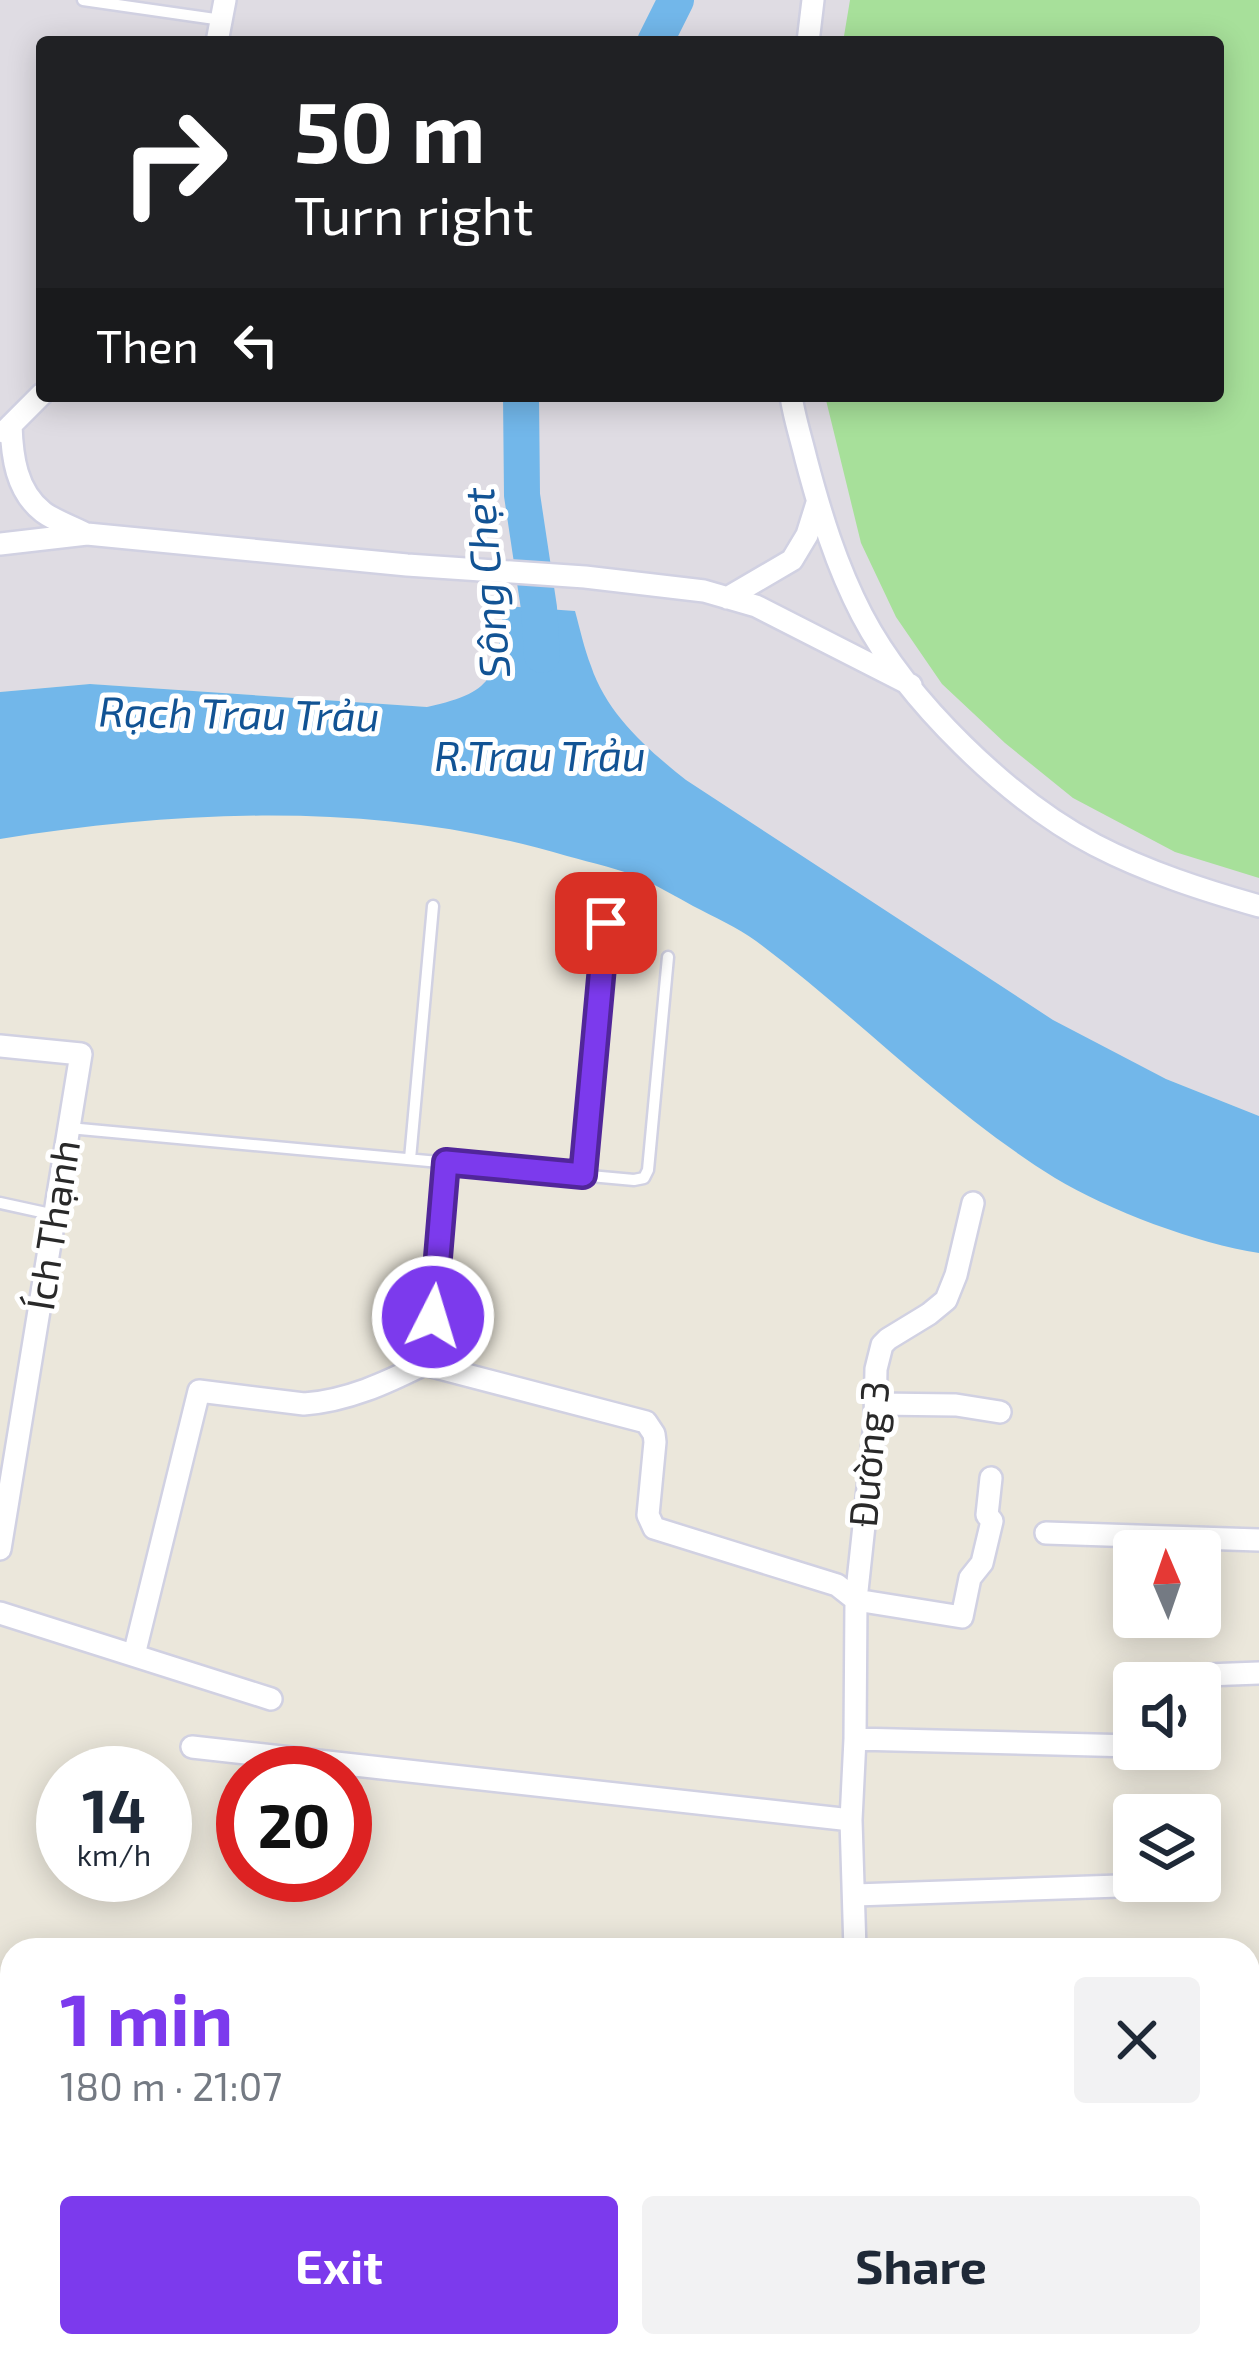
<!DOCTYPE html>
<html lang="en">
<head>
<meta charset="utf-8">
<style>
	body { margin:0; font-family:"Exo 2",sans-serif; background:#f2f2f3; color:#1f2937; height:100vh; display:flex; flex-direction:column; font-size:45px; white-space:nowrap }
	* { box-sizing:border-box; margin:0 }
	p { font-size:39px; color:#747a83 }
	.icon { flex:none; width:66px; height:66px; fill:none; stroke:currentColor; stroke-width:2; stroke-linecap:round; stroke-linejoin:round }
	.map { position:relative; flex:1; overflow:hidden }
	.panel { position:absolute; left:0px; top:1938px; width:1260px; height:420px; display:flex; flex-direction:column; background:#fff; border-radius:36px 36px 0 0; box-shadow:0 6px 30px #0003 }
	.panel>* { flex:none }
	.top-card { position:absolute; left:36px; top:36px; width:1188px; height:366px; border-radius:12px; box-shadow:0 6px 30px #0003; background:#202124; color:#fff; overflow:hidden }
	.needle { width:78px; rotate:358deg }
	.tools { position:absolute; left:1113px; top:1530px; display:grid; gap:24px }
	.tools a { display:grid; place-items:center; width:108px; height:108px; border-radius:12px; background:#fff; box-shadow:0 6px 30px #0003; font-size:60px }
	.speed { position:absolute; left:36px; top:1746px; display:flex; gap:24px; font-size:60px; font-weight:700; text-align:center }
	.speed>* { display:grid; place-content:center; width:156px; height:156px; border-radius:50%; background:#fff; box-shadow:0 6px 30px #0003; line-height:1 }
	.speed small { font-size:30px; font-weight:400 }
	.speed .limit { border:18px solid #d22; background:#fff; color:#111 }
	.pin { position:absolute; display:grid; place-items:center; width:102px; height:102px; color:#fff; margin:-51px; border-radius:24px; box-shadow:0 6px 18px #0006 }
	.me { position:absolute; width:132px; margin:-66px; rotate:5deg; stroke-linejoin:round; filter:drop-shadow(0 0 9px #0008) }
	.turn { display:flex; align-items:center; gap:42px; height:252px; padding:0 60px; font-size:54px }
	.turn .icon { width:156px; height:156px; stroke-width:2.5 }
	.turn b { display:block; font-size:84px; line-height:102px }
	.then { display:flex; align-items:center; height:114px; padding:0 60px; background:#0003; gap:24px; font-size:45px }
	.round { display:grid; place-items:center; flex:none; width:126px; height:126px; border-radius:12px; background:#f2f2f3 }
	.headline { display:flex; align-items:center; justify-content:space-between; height:204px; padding:0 60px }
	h1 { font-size:72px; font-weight:700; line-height:90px; color:#7c3aed }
	.button { display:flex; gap:24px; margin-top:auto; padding:24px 60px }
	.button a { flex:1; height:138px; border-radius:12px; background:#7c3aed; color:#fff; font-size:48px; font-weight:700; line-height:138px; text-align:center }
	.button a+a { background:#f2f2f3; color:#1f2937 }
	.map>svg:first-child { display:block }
	.industrial { fill:#dfdce3; fill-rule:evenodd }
	.green { fill:#a7e09a }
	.water { fill:#72b7ea }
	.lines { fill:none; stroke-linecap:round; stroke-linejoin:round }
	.river { stroke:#72b7ea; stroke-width:36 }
	.service-casing { stroke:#d1d1e2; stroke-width:15 }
	.minor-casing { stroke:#d1d1e2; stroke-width:26 }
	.tertiary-casing { stroke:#d1d1e2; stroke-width:32 }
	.service { stroke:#fff; stroke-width:10 }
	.minor { stroke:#fff; stroke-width:21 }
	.tertiary { stroke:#fff; stroke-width:27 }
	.route-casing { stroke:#51269a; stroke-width:30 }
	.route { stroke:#7c3aed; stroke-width:21 }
	.labels { text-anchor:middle; stroke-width:10; stroke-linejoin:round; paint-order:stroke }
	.street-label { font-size:39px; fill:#292929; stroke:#fff }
	.water-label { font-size:42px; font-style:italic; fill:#125394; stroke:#fff }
</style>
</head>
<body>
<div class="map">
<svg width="1259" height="2358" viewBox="0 0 1259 2358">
	<rect width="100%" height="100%" fill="#ebe7db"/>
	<path class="industrial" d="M0,0H1259V1116L1166,1079L427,707L90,684L0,692ZM42,42H1218V396H42Z"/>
	<path class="green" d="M850,0H1259V878L1175,852L1073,798L1005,743L942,684L896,617L861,543L825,396H1218V42H843Z"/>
	<path class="water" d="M504,606L575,611C580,629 584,648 591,666C607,714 647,749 686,780L1053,1020L1166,1079L1259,1116V1253C1198,1244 1108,1210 1055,1178C947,1111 858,1017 756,941C737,927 714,917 693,906C677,897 661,888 645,880C621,869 592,863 567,856C384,801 187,809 0,839V692L90,684L427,707C501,691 495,673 504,606Z"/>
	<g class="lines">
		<path class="river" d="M655,42L676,0
			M521,396L522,495L539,608L542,655"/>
		<defs>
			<path id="service" d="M83,0L222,20
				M69,1128L634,1180L644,1178L648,1170L668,957
				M410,1159L433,906
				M582,1175L606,923
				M0,1203L55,1215
				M429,1365L446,1162
				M0,2012L12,2013
				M1229,2346L1230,2358"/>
			<path id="minor" d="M217,42L225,0
				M808,42L813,0
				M791,396C794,417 801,438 806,459C820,512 836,565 862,615C907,701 1009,800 1095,845C1147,872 1203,890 1259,906
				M11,425C12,456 16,491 43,512C55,521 73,527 86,534
				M4,432L42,394
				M0,544L87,534L407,565L585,577L704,591L756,606L911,685
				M727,598L792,560L807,535L817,503
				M0,1046L81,1054L0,1549
				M877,1404L956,1405L1000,1412
				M1046,1533L1259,1540
				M856,1600L962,1617L970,1578L982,1563L992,1521L987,1515L991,1478
				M0,1613L271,1699
				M134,1655L199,1391L304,1404C347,1401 386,1383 424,1364L646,1422L654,1434L655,1442L648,1515L654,1528L837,1585L856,1600
				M1206,1675L1259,1673
				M855,1739L1134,1746
				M192,1747L851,1820
				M855,1895L1119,1886
				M855,1950L851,1820L855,1739L856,1600L875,1423L876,1369L882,1345L888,1339L929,1314L946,1300L956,1275L973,1203
				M0,2060L12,2062
				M386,2346V2358
				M919,2346L921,2358
				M1051,2346L1053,2358"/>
			<path id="tertiary" d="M1248,2234L1259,2231
				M689,2358L738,2346"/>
		</defs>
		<use href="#service" class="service-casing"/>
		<use href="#minor" class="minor-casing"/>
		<use href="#tertiary" class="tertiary-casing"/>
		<use href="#service" class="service"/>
		<use href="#minor" class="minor"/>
		<use href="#tertiary" class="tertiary"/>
	</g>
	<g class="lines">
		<defs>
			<path id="route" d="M433,1317L446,1162L583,1175L606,923"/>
		</defs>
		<use href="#route" class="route-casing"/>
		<use href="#route" class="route"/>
	</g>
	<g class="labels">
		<g class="street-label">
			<text transform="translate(53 1225) rotate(-81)" y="14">Ích Thạnh</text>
			<text transform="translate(869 1454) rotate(-85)" y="14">Đường 3</text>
		</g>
		<g class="water-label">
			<text transform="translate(487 583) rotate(-95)" y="15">Sông Chẹt</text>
			<text transform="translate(239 714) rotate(1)" y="15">Rạch Trau Trảu</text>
			<text x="540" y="771">R.Trau Trảu</text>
		</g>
	</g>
</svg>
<div class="tools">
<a><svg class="needle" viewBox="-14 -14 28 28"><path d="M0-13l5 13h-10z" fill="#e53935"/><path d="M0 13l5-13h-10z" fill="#747a83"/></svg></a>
<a><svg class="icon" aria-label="sound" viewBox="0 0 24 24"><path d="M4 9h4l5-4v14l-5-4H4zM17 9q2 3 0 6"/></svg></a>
<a><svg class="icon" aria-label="layers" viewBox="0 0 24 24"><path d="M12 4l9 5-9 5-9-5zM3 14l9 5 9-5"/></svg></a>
</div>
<div class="speed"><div>14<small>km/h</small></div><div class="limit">20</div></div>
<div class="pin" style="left:606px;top:923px;background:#d93025"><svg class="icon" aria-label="arrive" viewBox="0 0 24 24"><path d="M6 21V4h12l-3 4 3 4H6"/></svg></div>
<svg class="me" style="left:433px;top:1317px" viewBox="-20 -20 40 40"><circle r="17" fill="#7c3aed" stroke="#fff" stroke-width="3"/><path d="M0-11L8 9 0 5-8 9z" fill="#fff"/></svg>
<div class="top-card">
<div class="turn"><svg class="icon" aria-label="right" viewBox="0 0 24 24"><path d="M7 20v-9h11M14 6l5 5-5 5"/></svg><div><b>50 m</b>Turn right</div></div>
<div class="then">Then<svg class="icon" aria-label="left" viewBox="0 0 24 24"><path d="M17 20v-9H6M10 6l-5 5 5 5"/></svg></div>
</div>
<section class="panel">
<div class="headline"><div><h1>1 min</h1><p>180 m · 21:07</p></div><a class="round"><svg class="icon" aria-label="close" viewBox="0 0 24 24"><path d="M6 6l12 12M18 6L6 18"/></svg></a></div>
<div class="button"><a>Exit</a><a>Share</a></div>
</section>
</div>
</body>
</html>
